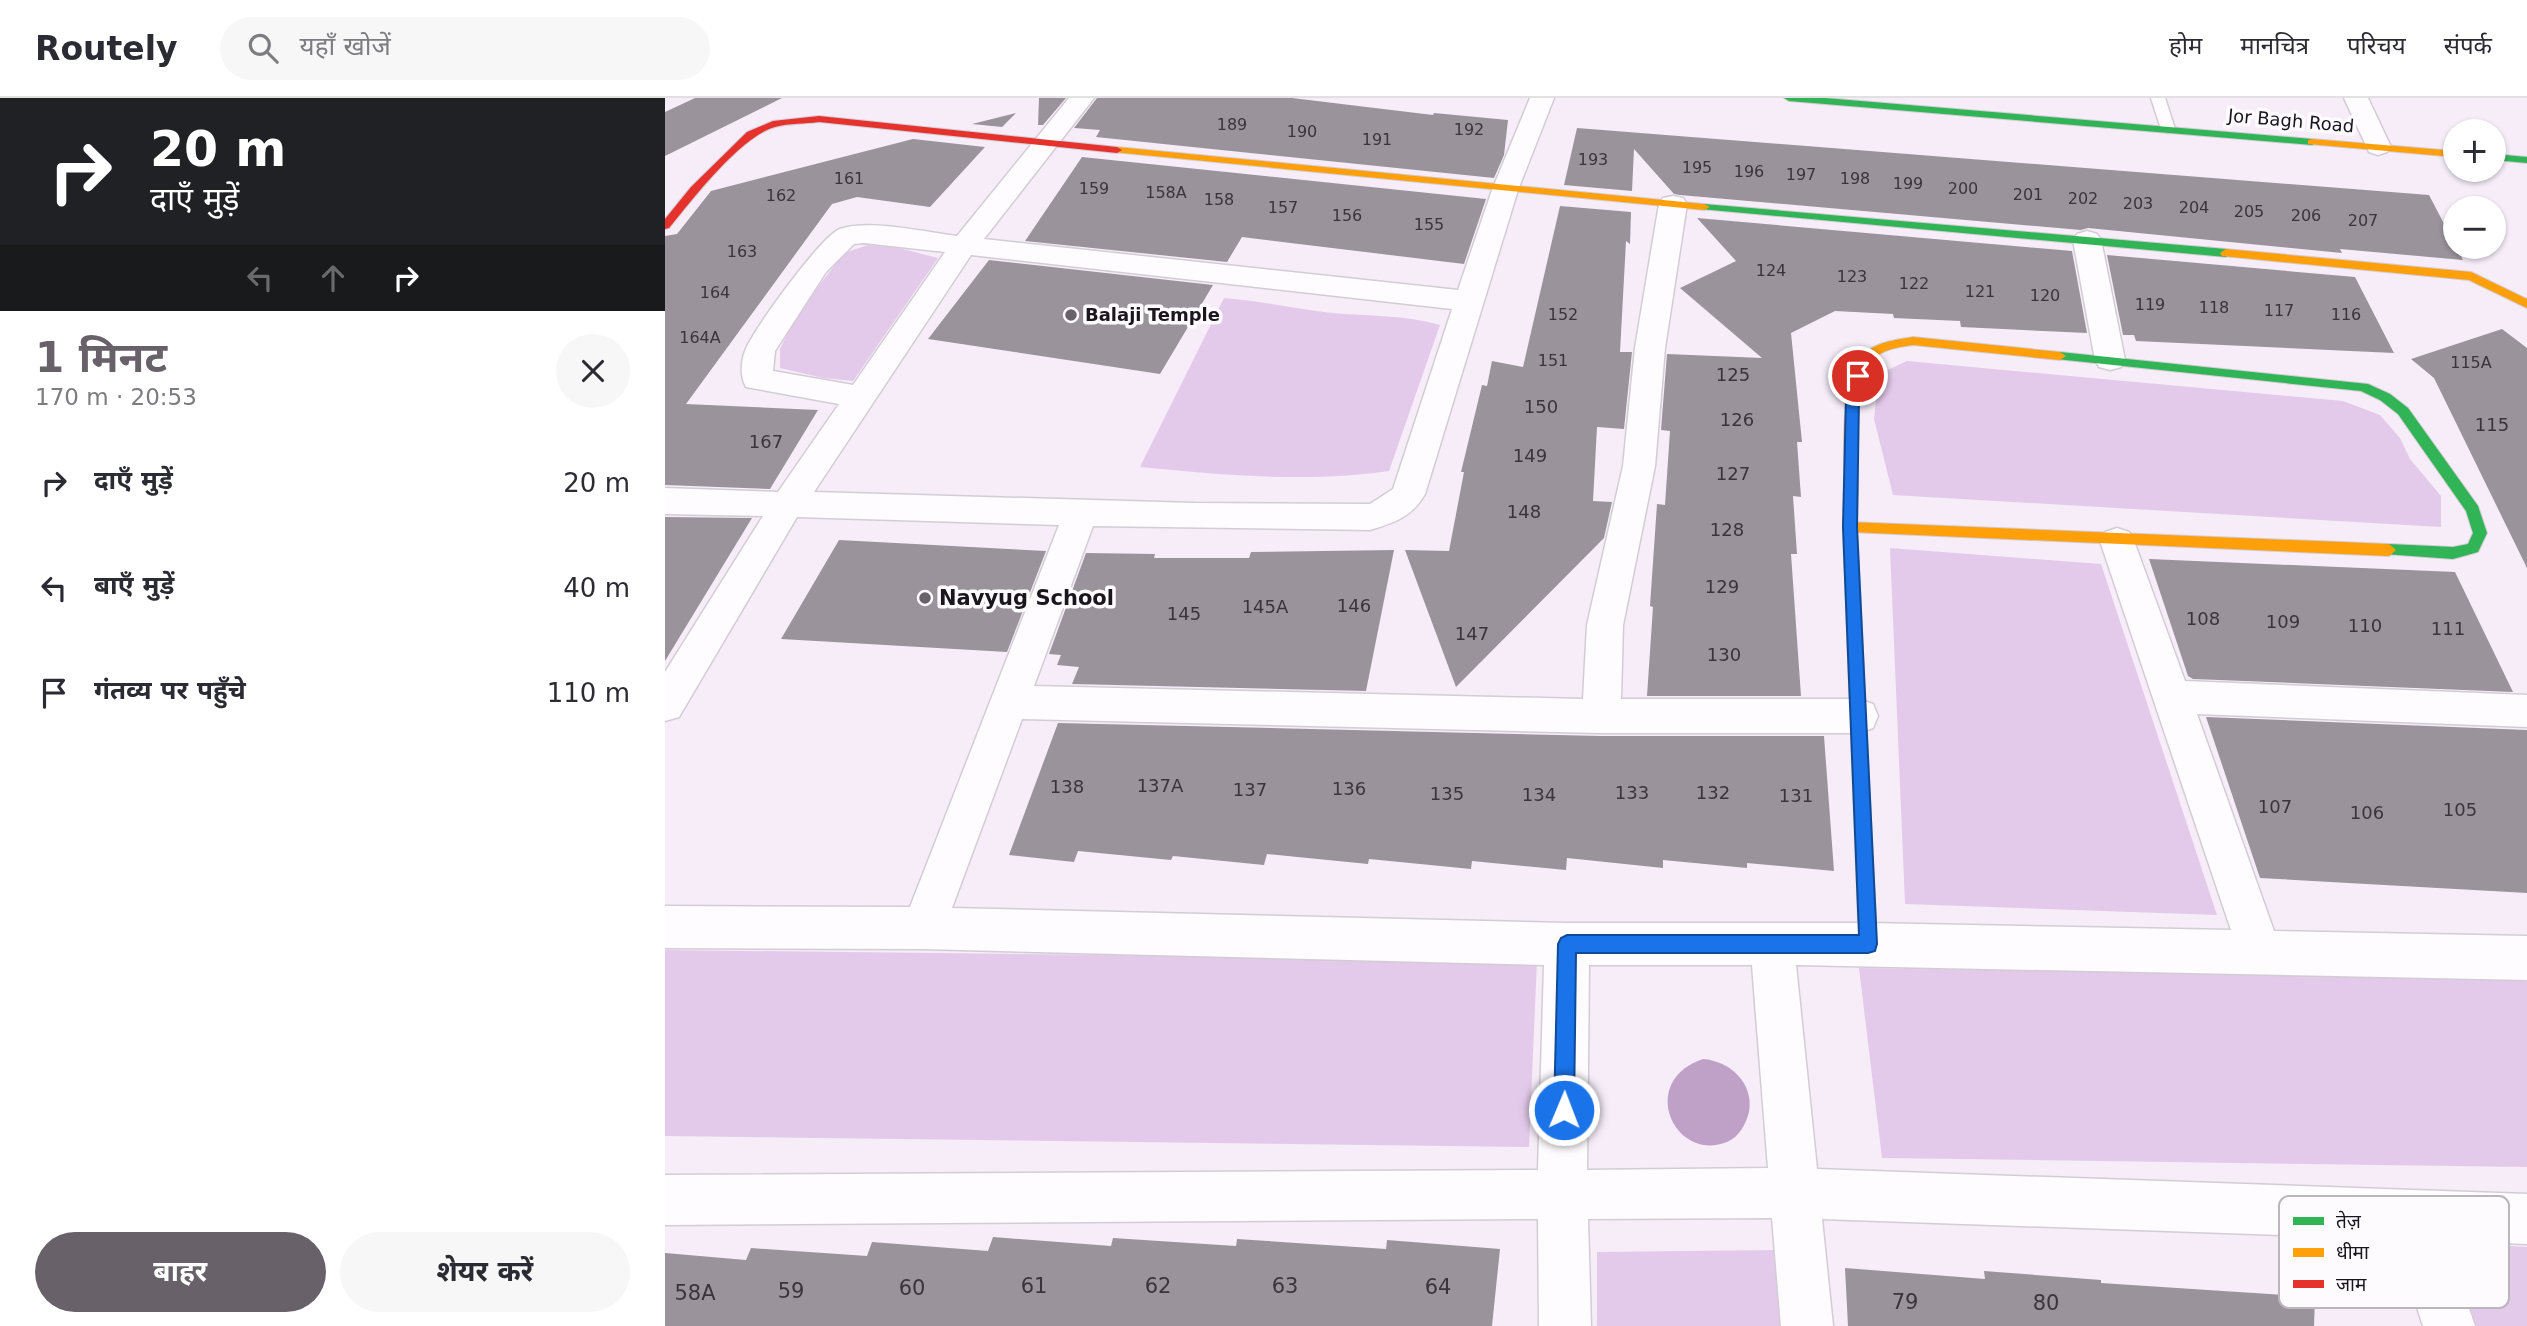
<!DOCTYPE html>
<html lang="hi">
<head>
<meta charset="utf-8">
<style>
	body { margin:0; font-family:"DejaVu Sans","Noto Sans Devanagari",sans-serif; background:#f7f7f7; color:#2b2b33; height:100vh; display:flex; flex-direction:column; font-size:26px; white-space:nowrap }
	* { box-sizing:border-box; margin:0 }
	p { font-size:23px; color:#7c7c81 }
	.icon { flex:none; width:38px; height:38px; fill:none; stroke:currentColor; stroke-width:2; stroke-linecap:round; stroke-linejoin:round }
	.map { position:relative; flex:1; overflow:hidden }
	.details { display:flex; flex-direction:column; background:#fff; width:665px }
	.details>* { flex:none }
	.top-card { background:#202124; color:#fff; overflow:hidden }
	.controls { position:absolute; left:1778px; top:21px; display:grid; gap:14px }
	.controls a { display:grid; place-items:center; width:63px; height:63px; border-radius:50%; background:#fff; box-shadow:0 2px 5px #0004; font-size:35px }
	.pin { position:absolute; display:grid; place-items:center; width:60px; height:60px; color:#fff; margin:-30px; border:4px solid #fff; border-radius:50%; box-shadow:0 2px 7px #0007 }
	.me { position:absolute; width:77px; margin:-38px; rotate:1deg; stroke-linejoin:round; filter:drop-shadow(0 0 5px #0008) }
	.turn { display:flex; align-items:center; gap:24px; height:147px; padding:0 35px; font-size:32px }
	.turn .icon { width:91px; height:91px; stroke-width:2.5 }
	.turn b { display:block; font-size:49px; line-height:60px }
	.lanes { display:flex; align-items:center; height:66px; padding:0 35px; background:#0003; justify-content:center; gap:35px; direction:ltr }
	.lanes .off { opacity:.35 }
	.round { display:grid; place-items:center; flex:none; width:74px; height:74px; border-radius:37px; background:#f7f7f7 }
	.head { display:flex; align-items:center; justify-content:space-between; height:119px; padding:0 35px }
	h1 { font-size:42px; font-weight:700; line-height:52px; color:#68616a }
	.action { display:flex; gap:14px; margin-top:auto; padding:14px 35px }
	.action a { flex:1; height:80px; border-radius:42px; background:#68616a; color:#fff; font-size:28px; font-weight:700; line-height:80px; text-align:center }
	.action a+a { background:#f7f7f7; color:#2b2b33 }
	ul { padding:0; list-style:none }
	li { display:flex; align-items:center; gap:21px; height:105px; padding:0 35px }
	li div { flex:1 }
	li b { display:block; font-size:26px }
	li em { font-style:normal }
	header { display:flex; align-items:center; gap:42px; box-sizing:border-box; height:98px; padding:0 35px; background:#fff; border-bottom:2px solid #e1e1e2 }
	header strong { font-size:33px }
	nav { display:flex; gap:38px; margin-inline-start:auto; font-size:24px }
	.search { width:490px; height:63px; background:#f7f7f7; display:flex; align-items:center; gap:18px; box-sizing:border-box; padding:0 24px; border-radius:38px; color:#7c7c81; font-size:26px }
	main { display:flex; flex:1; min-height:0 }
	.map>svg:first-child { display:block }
	.green { fill:#e3caea }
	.water { fill:#bfa1c7 }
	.building { fill:#9a939c }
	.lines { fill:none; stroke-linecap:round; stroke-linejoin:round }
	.lane-casing { stroke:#d3ccd5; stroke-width:3 }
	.street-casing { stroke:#d3ccd5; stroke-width:3 }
	.fast-casing { stroke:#d3ccd5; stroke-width:2 }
	.slow-casing { stroke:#d3ccd5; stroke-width:2 }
	.jam-casing { stroke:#d3ccd5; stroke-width:2 }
	.lane { fill:#fefcfe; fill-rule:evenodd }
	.street { fill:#fefcfe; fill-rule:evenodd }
	.fast { fill:#30b455; fill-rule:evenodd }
	.slow { fill:#ff9f0a; fill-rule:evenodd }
	.jam { fill:#e5322d; fill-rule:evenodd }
	.route { fill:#1a73e8; stroke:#114b97; stroke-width:2 }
	.poi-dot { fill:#68616a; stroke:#fefbff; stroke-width:2.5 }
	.labels { text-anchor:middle; stroke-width:7; stroke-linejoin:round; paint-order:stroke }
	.far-number-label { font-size:16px; fill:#3b343d }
	.far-street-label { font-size:18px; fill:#1b151d; stroke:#fefbff }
	.far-poi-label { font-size:18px; font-weight:bold; fill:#1b151d; stroke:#fefbff; text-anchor:start }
	.number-label { font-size:18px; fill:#3b343d }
	.poi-label { font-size:21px; font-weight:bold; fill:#1b151d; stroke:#fefbff; text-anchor:start }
	.near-number-label { font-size:21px; fill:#3b343d }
	.key { fill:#fefbff; stroke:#bab6bb; stroke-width:2 }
	.key-label { font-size:19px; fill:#1b151d }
</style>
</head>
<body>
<header>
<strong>Routely</strong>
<div class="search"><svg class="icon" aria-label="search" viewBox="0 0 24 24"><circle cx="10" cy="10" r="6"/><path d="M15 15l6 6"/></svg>यहाँ खोजें</div>
<nav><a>होम</a><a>मानचित्र</a><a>परिचय</a><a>संपर्क</a></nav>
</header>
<main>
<section class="details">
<div class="top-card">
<div class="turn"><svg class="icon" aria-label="right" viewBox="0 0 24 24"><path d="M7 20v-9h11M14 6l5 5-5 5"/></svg><div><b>20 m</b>दाएँ मुड़ें</div></div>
<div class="lanes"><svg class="icon off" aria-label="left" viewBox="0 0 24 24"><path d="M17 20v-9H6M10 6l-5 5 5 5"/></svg><svg class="icon off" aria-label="ahead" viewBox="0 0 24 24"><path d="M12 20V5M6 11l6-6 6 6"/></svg><svg class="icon" aria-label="right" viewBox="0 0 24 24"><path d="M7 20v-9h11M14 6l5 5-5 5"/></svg></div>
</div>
<div class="head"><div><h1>1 मिनट</h1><p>170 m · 20:53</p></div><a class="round"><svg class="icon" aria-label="close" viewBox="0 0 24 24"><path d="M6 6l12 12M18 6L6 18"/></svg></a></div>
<ul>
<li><svg class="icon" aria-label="right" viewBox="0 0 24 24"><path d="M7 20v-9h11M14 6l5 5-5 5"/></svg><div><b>दाएँ मुड़ें</b></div><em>20 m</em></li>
<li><svg class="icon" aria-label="left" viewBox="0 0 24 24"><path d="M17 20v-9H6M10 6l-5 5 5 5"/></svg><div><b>बाएँ मुड़ें</b></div><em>40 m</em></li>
<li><svg class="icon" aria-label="arrive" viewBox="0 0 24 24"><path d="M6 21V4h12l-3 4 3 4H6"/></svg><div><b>गंतव्य पर पहुँचे</b></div><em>110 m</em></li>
</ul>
<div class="action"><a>बाहर</a><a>शेयर करें</a></div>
</section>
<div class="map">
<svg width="1862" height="1228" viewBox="0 0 1862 1228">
	<rect width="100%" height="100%" fill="#f6edf9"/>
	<path class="green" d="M203,147L234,150L273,160L188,283L158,280L115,270V251L132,216L179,155Z
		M559,200C596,203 631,211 667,215C703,218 740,217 775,227L724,373C643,385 557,377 475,369Z
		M1242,263L1678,303L1715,317L1735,340L1745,361L1776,398V429L1228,397L1209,321L1214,276Z
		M1225,450L1436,466L1552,817L1240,806Z
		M0,852L872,862L864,1049L0,1038Z
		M1194,870L1862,880V1069L1217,1060Z
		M1773,1143L1862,1149V1228H1802Z
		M1109,1152L1116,1228H932V1154Z"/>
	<path class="water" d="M1038,961C1065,963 1089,985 1084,1014C1081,1026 1074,1039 1062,1044C1009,1065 972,983 1038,961Z"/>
	<path class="building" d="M30,0H117L0,58V14Z
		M374,0H401L378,27H373Z
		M432,0H627L768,17L769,15L843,22L839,57L829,80L431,39L435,32L409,30Z
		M351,15L337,29L307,26Z
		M912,30L1764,97L1798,162L1675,151L1677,155L1423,130L1416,132L1015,97L1009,96L969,51L967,93L899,87Z
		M248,41L320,49L265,109L192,99L167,106L21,306L153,312L105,391L0,387V138L12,136L46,93Z
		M417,59L821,101L799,166L577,139L562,164L360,143Z
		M895,108L966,114L965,146L961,143L955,254H967L959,331L932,329L928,403L947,404L939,440L791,589L740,452L784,453L799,374H796L817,287L822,288L827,263L858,269Z
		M1032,120L1407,153L1422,235L1296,229L1295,223L1229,220L1228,216L1170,213L1126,235L1137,344H1132L1136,399L1128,398L1132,456H1126L1136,598H982L988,509L985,508L992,406L1000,407L1005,333L996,332L1002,256L1097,260L1015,190L1071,163Z
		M1442,157L1690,179L1729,255L1471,243L1469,237H1458Z
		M324,162L548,187L495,276L263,241Z
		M1837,231L1862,250V470L1769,280L1746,261Z
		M0,419L87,420L0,563Z
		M174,442L381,453L342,554L116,541Z
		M729,452L701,593L407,586L414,569L392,567L396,557L384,556L421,455L490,456L489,460H584L586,454Z
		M1484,461L1790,474L1848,594L1528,581L1523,578Z
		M1541,619L1862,632V795L1595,780Z
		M393,625L936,638H1159L1169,773L1082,765V770L998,762V770L902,760L901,772L807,763L806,771L704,761L703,766L602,756L599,767L508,758L506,762L413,753L409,764L344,757Z
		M328,1139L446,1148L448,1140L571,1148L572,1141L721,1151L722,1142L835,1151L827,1228H0V1155L81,1162L86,1150L202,1158L207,1144L323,1153Z
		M1180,1170L1320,1181L1319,1173L1436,1182V1185L1650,1199L1649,1228H1183Z"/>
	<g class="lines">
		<defs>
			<path id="lane" d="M1486,0H1500L1510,31L1508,34L1503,35L1496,31Z"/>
			<path id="street" d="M404,0H429L319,141L793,192L827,92L865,0H889L853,92L760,396C747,419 729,425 705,432L428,428L369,588L918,601L922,527L958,368L970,250L994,106L998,100L1008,98L1018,100L1022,106L1000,250L990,368L958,527L956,601H1194L1208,606L1213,618L1208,630L1194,635H936L357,621L287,810L902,825H1203L1566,832L1435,443L1440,434L1452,430L1464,434L1469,443L1520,583L1862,597V629L1532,616L1609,833L1862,838V882L1131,867L1152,1071L1862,1096V1146L1781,1143L1810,1228H1758L1730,1141L1157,1121L1168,1228H1116L1107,1120L923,1121L926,1228H874L873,1121L0,1127V1077L873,1072L879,867L258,851L0,850V808L245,809L394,427L132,419L14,619L0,623V574L98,418L0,416V390L113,394L174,306L81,289C75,279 76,263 80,253C87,233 157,137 175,131C204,121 260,134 292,138ZM199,145L280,154L188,287L108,273L110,253L161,174L189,146ZM306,157L787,211L728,391L705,406L529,405L149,394ZM924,867H1087L1103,1070L922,1072Z
				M1679,0H1703L1726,49L1722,54L1713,57L1704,54Z
				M1422,133L1432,136L1436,142L1460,262L1456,269L1445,272L1434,269L1430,262L1408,142L1412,136Z"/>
			<path id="fast" d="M1119,0H1160L1647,41L1652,44L1647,47L1124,3Z
				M1829,56L1862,59V65L1829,62Z
				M1039,106L1561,151L1567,155L1561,159L1035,111V107Z
				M1395,254L1703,286L1725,296L1743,310L1813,408L1822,435L1813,454L1788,461L1719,456L1717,452L1719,448L1724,446L1788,449L1803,446L1808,435L1801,413L1733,316L1715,302L1696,293L1391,261V255Z"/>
			<path id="slow" d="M1647,41L1790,53V59L1643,46V42Z
				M452,49L1039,106L1045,109L1039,112L448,54V50Z
				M1561,151L1806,174L1862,201V210L1804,182L1557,158L1555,155Z
				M1248,239L1395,254L1401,258L1395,262L1248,247C1234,249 1217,251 1208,262C1186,290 1193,353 1193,387L1186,392L1181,391L1179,387C1180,353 1173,277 1201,254C1215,243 1231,242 1248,239Z
				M1185,424L1724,446L1731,452L1724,458L1185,434L1178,429Z"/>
			<path id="jam" d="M154,18L452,49L457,52L452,55L154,24C140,26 124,25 110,29C76,38 26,103 4,130L0,131V121L26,89L82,34L108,23Z
				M1186,382L1193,387L1192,429L1212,846L1209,852L1203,855L1197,852L1194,846L1178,429L1179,387Z"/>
		</defs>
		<use href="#lane" class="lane-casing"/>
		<use href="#street" class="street-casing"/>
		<use href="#fast" class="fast-casing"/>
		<use href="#slow" class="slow-casing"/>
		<use href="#jam" class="jam-casing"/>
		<use href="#lane" class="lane"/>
		<use href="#street" class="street"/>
		<use href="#fast" class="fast"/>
		<use href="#slow" class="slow"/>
		<use href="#jam" class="jam"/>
	</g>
	<path class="route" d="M1193,273L1199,278L1194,299L1192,429L1212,846L1210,853L1203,855H911L909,1012L906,1019L899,1022L892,1019L889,1012L893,846L896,840L902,837H1194L1178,429L1181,299L1186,278Z"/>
	<g class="poi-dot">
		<circle cx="406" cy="217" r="7"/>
		<circle cx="260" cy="500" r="7"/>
	</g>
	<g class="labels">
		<g class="far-number-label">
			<text x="567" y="32">189</text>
			<text x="804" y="37">192</text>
			<text x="637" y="39">190</text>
			<text x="712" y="47">191</text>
			<text x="928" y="67">193</text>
			<text x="1032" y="75">195</text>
			<text x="1084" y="79">196</text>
			<text x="1136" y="82">197</text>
			<text x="184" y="86">161</text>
			<text x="1190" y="86">198</text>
			<text x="1243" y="91">199</text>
			<text x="429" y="96">159</text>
			<text x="1298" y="96">200</text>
			<text x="501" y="100">158A</text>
			<text x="1363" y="102">201</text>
			<text x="116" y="103">162</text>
			<text x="1418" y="106">202</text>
			<text x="554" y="107">158</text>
			<text x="1473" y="111">203</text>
			<text x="618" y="115">157</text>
			<text x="1529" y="115">204</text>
			<text x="1584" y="119">205</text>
			<text x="682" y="123">156</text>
			<text x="1641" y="123">206</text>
			<text x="1698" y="128">207</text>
			<text x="764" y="132">155</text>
			<text x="77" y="159">163</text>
			<text x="1106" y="178">124</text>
			<text x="1187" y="184">123</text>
			<text x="1249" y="191">122</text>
			<text x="1315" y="199">121</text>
			<text x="50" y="200">164</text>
			<text x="1380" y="203">120</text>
			<text x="1485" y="212">119</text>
			<text x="1549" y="215">118</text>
			<text x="1614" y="218">117</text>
			<text x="898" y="222">152</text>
			<text x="1681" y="222">116</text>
			<text x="35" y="245">164A</text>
			<text x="888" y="268">151</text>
			<text x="1806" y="270">115A</text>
		</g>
		<g class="far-street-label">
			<text transform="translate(1626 23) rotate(5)" y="6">Jor Bagh Road</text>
		</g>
		<g class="far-poi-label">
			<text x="420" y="223">Balaji Temple</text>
		</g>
		<g class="number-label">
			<text x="1068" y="283">125</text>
			<text x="876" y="315">150</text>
			<text x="1072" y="328">126</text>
			<text x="1827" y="333">115</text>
			<text x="101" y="350">167</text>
			<text x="865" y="364">149</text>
			<text x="1068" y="382">127</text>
			<text x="859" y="420">148</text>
			<text x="1062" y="438">128</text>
			<text x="1057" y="495">129</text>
			<text x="689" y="514">146</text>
			<text x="600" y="515">145A</text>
			<text x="519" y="522">145</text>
			<text x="1538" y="527">108</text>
			<text x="1618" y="530">109</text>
			<text x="1700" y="534">110</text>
			<text x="1783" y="537">111</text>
			<text x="807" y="542">147</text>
			<text x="1059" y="563">130</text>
			<text x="495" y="694">137A</text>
			<text x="402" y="695">138</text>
			<text x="684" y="697">136</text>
			<text x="585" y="698">137</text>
			<text x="967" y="701">133</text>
			<text x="1048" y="701">132</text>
			<text x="782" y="702">135</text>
			<text x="874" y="703">134</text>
			<text x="1131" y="704">131</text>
			<text x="1610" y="715">107</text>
			<text x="1795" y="718">105</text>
			<text x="1702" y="721">106</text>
		</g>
		<g class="poi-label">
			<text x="274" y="507">Navyug School</text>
		</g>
		<g class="near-number-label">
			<text x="369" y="1195">61</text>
			<text x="493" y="1195">62</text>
			<text x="620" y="1195">63</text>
			<text x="773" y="1196">64</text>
			<text x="247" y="1197">60</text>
			<text x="126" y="1200">59</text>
			<text x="30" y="1202">58A</text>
			<text x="1240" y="1211">79</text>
			<text x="1381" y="1212">80</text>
		</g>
	</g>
	<rect x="1614" y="1098" width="230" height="112" rx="10" class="key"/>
	<rect x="1628" y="1119" width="31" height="8" fill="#30b455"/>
	<rect x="1628" y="1150" width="31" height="9" fill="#ff9f0a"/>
	<rect x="1628" y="1182" width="31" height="8" fill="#e5322d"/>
	<g class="key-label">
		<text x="1671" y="1130">तेज़</text>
		<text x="1671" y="1161">धीमा</text>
		<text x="1671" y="1193">जाम</text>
	</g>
</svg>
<div class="controls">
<a>+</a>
<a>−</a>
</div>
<div class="pin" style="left:1193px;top:278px;background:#d93025"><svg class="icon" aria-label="arrive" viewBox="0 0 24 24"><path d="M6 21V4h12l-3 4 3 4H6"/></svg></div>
<svg class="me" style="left:899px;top:1012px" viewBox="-20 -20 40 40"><circle r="17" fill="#1a73e8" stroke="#fff" stroke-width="3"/><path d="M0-11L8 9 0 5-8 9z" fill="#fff"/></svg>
</div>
</main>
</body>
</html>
